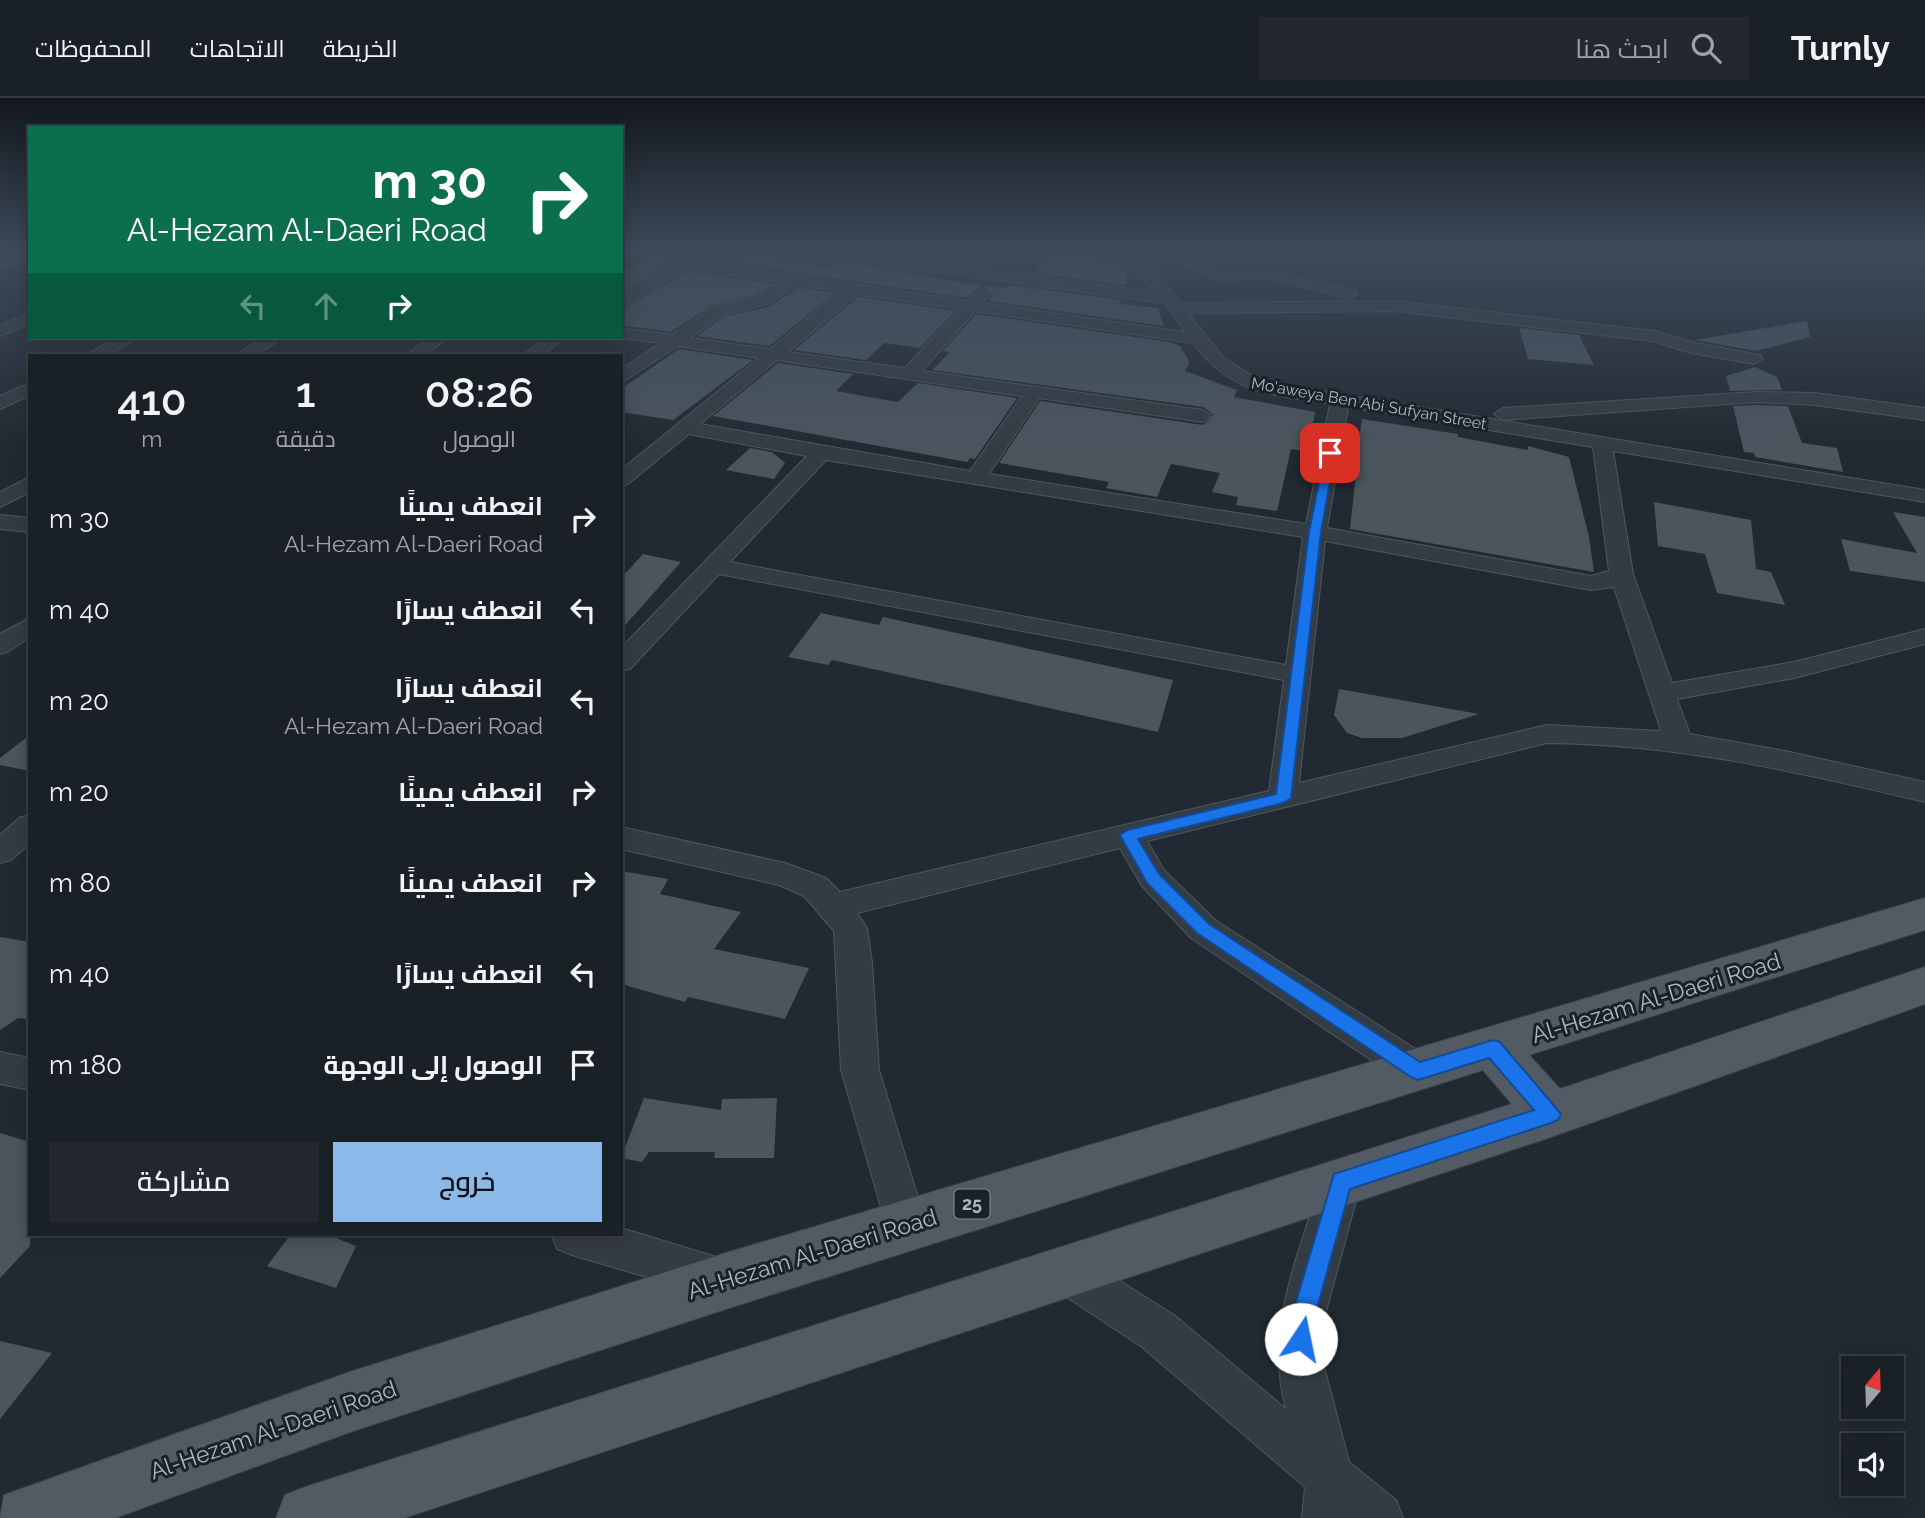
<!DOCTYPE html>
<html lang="ar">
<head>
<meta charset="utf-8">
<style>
	body { margin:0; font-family:Raleway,Cairo,sans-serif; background:#22282e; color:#f1f3f6; direction:rtl; height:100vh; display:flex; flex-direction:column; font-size:26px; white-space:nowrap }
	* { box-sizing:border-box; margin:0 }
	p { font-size:23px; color:#9fa3a7 }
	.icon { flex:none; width:38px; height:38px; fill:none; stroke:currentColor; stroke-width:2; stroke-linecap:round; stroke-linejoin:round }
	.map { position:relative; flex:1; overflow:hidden; direction:ltr }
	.sheet { position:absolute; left:28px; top:256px; width:595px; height:882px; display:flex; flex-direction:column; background:#192026; border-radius:0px; box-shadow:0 4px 18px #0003,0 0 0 2px #373e43; direction:rtl }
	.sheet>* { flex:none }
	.hud { position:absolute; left:28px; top:28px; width:595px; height:214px; border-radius:0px; box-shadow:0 4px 18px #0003,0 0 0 2px #373e43; direction:rtl; background:#0b6e4f; color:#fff; overflow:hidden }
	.needle { width:46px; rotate:19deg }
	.fabs { position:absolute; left:1841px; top:1258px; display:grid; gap:14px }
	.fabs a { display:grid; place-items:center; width:63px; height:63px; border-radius:0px; background:#192026; box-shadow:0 4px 18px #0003,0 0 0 2px #373e43; font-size:35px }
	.pin { position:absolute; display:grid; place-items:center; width:60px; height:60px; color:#fff; margin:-30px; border-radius:14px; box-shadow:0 4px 10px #0006 }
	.me { position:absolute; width:77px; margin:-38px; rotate:11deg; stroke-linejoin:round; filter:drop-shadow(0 0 5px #0008) }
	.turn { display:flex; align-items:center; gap:24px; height:147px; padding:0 21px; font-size:32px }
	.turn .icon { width:91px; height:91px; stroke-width:2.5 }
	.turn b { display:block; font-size:49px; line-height:60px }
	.lanes { display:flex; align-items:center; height:66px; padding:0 21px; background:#0003; justify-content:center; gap:35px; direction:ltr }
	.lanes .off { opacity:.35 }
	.eta { display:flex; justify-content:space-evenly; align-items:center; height:119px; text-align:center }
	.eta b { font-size:42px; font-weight:600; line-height:49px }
	.cta { display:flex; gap:14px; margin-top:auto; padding:14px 21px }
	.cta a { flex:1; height:80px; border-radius:0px; background:#8bb9e9; color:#111; font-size:28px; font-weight:600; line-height:80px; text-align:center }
	.cta a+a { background:#22282e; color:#f1f3f6 }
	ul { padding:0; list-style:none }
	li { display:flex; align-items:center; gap:21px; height:91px; padding:0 21px }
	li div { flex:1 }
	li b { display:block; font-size:26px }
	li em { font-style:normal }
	header { display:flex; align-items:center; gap:42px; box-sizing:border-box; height:98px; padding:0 35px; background:#192026; border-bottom:2px solid #373e43 }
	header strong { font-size:33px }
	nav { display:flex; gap:38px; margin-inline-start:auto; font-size:24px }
	.search { width:490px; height:63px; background:#22282e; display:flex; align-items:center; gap:18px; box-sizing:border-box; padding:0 24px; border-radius:0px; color:#9fa3a7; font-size:26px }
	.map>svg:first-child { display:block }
	.building { fill:#4a555e }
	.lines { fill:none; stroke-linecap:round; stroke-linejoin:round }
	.minor-casing { stroke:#4f575e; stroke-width:2 }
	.major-casing { stroke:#3e454d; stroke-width:2 }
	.minor { fill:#343c43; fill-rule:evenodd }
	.major { fill:#525b63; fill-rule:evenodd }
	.route { fill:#1a73e8; stroke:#114b97; stroke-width:2 }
	.labels { text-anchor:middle; stroke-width:6; stroke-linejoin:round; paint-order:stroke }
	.far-street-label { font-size:16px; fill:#aeb7c0; stroke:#1a2128 }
	.shield { fill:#1a2128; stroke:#828a92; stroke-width:2 }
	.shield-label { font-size:18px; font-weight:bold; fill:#aeb7c0 }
	.near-street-label { font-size:23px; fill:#aeb7c0; stroke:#1a2128 }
</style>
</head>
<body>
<header>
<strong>Turnly</strong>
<div class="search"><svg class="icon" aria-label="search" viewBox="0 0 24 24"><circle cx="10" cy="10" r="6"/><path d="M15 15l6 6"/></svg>ابحث هنا</div>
<nav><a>الخريطة</a><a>الاتجاهات</a><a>المحفوظات</a></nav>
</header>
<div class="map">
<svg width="1925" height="1420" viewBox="0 0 1925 1420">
	<rect width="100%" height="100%" fill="#212a32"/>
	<path class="building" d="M1055,155L1093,160L1124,168L1128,174L1125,187L1034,175Z
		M749,156L830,170L837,165L868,168L963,185L1006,190L1009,187L1121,202L1120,206L1158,210L1164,228L988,203L993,196L982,188L966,200L719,163L725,161L740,163Z
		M653,158L675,162L621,195V175Z
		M688,174L774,186L755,198L709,209L671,234L621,227V212Z
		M799,190L835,195L769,248L697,238L723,219L768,209Z
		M858,199L955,213L920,250L884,245L866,262L794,252Z
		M976,216L1169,244L1180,248L1190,264L1185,273L1237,292L1234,299L1315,314L1308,354L1291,351L1277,413L1236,407L1238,399L1212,394L1220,375L1171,366L1157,399L1106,390L1109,384L999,365L1040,303L1203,327L1214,317L1203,309L932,272L950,254L943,253Z
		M1807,223L1810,239L1755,253L1695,242Z
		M1519,230L1579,237L1594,267L1528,261Z
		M679,251L753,262L673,322L621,314V291Z
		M778,265L853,276L836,293L898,304L918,285L1017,300L975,361L970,360L967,364L713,318Z
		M1755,269L1777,279L1782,292L1730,293L1726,278Z
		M1757,307L1788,308L1802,345L1837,350L1843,374L1755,359L1754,355L1744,354L1733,308Z
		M1362,321L1458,336V339L1528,352V348L1569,359L1589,439L1594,474L1350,431L1356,376L1348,375L1352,354L1357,355Z
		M750,350L772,354L785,365L774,381L726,372Z
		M1654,404L1751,422L1756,471L1771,474L1785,507L1717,495L1705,456L1658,448Z
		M1893,414L1925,419V484L1850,473L1841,441L1917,455Z
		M643,456L681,464L621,532V480Z
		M821,515L879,527L883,519L1173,582L1158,634L832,562L828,567L788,559Z
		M1339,591L1479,616L1402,640H1362L1347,635L1334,617Z
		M30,637V673L0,667V660Z
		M621,773L668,781L660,796L741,814L714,851L809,870L785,921L688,899L685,904L621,886Z
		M0,839L30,844V921L18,920L0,932Z
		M644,1000L721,1012L722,1001L777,1000L774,1060H714L715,1054H649L642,1064L621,1060Z
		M0,1035L30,1044V1148L0,1180Z
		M291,1136H326L356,1148L336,1190L267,1168Z
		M0,1243L52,1255L0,1321Z"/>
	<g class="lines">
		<defs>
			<path id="minor" d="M19,153H30V159L0,171V162Z
				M695,153L709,155L698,163L967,203L982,191L990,196L983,205L1185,234L1165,205L807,157L800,153H842L1155,194L1130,168L1088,153C1133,153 1154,170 1181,205L1395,203L1654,233L1695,245L1760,257L1763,261L1754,266L1692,255L1652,243L1395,213L1188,215L1223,259L1260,283L1925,392V404L1613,353L1633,476L1672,585L1794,564L1925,531V546L1794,580L1677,601L1690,636L1785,653L1925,684V704C1800,674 1676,646 1547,645L1147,743L1164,772L1215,822L1431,961L1437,973L1431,985L1418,989L1405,985L1191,840L1142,788L1120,750L857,815L867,830L872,865L879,972L926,1126L920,1140L905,1146L890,1140L841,972L834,833L804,798L779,787L621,751V729L785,765L826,780L840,794L1269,693L1284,582L719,476L630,571L621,573V550L807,358L689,336L628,386L621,388V372L759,260L678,248L621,285V272L660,245L620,240L621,230L672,237L710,211L756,200L781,184L687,171L621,210V198ZM798,187L841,193L770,251L690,240L722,217L767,206ZM857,196L960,211L905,270L788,254ZM975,213L1193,245C1232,297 1271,296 1330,306L1306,426L989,376L1039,300L1203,324L1212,318L1203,312L922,273ZM777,262L1022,298L970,373L700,326ZM1348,309L1593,349L1609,473L1591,478L1327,430ZM826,362L1303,439L1286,567L730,464ZM1325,443L1591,492L1614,489L1661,633L1547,627L1299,685Z
				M1160,153H1179L1221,174L1270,173L1355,193L1358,196L1350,201L1270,181L1214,182Z
				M1895,153H1914L1925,158V168Z
				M30,215V226L0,238V227Z
				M117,240H138L108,257H86Z
				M263,240H283L256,257H235Z
				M429,240H448L425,257H406Z
				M546,240H565L542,257H523Z
				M30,285V297L0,311V298Z
				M1757,294L1815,295L1925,310V322L1815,307L1757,304L1503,322L1494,316L1503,310Z
				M30,379V394L0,409V394Z
				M0,417L30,420V434L0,431Z
				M30,520V539L9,553L0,556V536Z
				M30,717V745L11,762L0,765V737L19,720Z
				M0,954L30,960V992L0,986Z
				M1341,1065L1355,1070L1361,1084L1324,1221L1322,1261L1349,1364L1396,1402L1403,1420H1302L1305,1389L1142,1249L1050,1188L1044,1173L1050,1158L1065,1152L1080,1158L1174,1217L1286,1311C1264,1232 1298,1159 1321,1084L1327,1070Z
				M621,1130L736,1165L742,1180L736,1195L721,1201L572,1157L557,1151L551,1136H621Z"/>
			<path id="major" d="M1925,800V832L1529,957L1560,991L1925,869V906L1551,1039L404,1420H276L285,1397L308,1388L1512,1006L1483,972L729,1210L350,1334L115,1420H0L4,1397L350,1274L729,1154Z"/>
		</defs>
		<use href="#minor" class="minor-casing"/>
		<use href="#major" class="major-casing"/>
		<use href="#minor" class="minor"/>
		<use href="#major" class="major"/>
	</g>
	<linearGradient id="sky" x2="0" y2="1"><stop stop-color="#12171c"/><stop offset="0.43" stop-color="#3d4a5a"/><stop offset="1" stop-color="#3d4a5a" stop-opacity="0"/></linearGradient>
	<rect width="1925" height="352" fill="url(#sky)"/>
	<path class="route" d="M1330,352L1335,355L1321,434L1291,700L1283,705L1138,741L1159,776L1209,826L1420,964L1493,942L1500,944L1561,1016L1558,1022L1551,1025L1350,1091L1314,1221L1309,1249L1301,1253L1292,1249L1289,1241L1291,1221L1334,1076L1534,1012L1489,960L1418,982L1411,979L1197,835L1147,785L1120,737L1128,732L1276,696L1309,434L1325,355Z"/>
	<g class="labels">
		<g class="far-street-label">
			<text transform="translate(1369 305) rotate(10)" y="6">Mo'aweya Ben Abi Sufyan Street</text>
		</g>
		<rect class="shield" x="954.5" y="1091.5" width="35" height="29" rx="5"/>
		<g class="shield-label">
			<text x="972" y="1112">25</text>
		</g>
		<g class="near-street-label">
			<text transform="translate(1656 900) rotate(-17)" y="8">Al-Hezam Al-Daeri Road</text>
			<text transform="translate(812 1156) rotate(-17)" y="8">Al-Hezam Al-Daeri Road</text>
			<text transform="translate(273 1332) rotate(-19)" y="8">Al-Hezam Al-Daeri Road</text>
		</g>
	</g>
</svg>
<div class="fabs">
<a><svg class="needle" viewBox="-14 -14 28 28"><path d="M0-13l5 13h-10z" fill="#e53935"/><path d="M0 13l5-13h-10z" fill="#9fa3a7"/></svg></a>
<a><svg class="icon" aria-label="sound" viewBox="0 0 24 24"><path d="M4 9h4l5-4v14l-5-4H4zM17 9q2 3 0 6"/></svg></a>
</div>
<div class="pin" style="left:1330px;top:355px;background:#d93025"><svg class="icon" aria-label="arrive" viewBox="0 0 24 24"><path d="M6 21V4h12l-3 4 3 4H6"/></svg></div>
<svg class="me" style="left:1301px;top:1241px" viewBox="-20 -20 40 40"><circle r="19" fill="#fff"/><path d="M0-13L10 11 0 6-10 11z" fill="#1a73e8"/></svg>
<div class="hud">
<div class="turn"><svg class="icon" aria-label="right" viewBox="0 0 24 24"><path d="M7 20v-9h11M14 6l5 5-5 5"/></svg><div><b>30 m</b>Al-Hezam Al-Daeri Road</div></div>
<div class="lanes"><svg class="icon off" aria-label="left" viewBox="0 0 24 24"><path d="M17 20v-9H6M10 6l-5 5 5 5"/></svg><svg class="icon off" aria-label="ahead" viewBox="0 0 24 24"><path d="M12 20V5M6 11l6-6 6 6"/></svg><svg class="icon" aria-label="right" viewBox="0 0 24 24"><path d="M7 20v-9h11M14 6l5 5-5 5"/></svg></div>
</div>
<section class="sheet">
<div class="eta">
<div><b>08:26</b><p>الوصول</p></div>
<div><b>1</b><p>دقيقة</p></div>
<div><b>410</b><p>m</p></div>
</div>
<ul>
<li><svg class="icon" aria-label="right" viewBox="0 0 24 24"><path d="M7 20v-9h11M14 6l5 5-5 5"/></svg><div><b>انعطف يمينًا</b><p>Al-Hezam Al-Daeri Road</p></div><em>30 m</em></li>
<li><svg class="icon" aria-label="left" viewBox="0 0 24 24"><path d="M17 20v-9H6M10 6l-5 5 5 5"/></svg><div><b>انعطف يسارًا</b></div><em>40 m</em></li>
<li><svg class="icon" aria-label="left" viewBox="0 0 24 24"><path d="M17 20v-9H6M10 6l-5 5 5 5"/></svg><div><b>انعطف يسارًا</b><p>Al-Hezam Al-Daeri Road</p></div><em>20 m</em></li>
<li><svg class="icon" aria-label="right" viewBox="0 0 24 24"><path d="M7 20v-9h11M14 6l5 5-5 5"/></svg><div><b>انعطف يمينًا</b></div><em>20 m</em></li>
<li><svg class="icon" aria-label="right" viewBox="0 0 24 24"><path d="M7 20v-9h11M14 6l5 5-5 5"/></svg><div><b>انعطف يمينًا</b></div><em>80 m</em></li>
<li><svg class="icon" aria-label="left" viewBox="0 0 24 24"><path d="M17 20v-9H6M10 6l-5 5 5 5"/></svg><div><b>انعطف يسارًا</b></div><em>40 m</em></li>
<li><svg class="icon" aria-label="arrive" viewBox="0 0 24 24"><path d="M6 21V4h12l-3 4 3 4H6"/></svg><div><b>الوصول إلى الوجهة</b></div><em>180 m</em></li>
</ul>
<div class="cta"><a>خروج</a><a>مشاركة</a></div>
</section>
</div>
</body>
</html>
